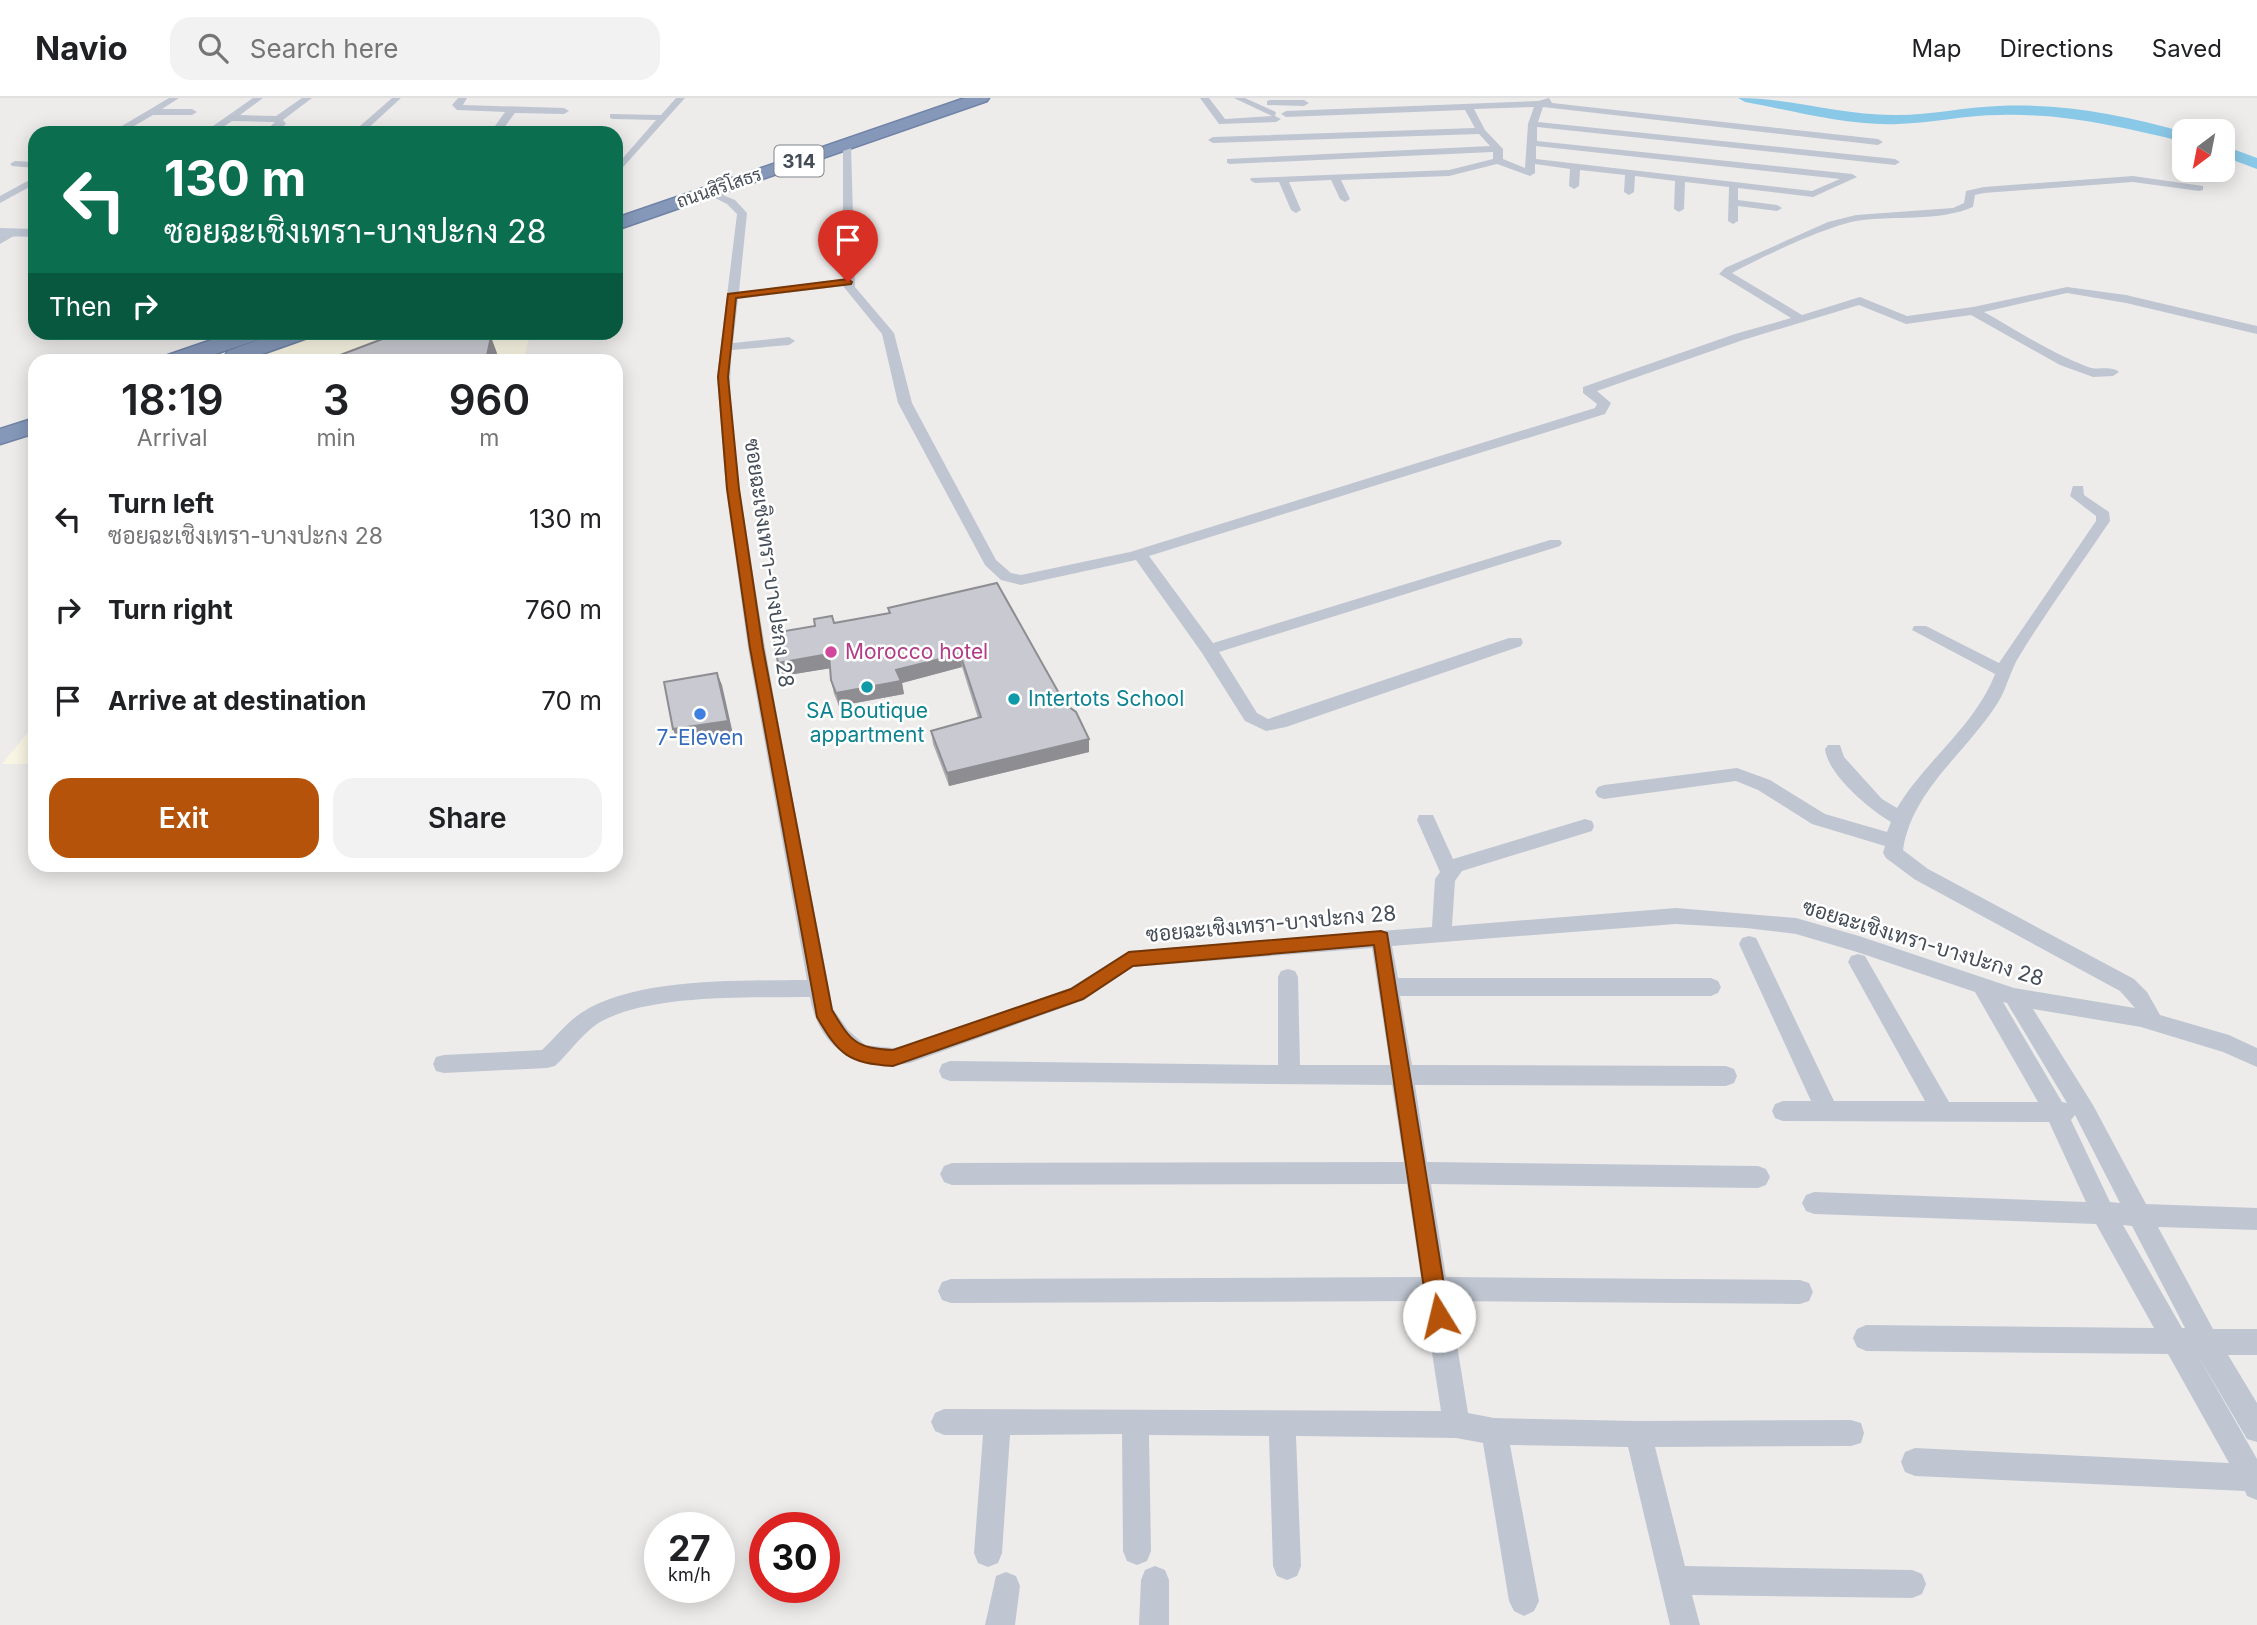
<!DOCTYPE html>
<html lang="en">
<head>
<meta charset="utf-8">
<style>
	body { margin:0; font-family:Inter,Sarabun,sans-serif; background:#f2f2f2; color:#202124; height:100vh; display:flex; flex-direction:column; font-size:26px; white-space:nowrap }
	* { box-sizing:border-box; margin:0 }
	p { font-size:23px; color:#757577 }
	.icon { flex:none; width:38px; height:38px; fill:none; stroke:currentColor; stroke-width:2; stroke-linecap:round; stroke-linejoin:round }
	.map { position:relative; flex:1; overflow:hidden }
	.details { position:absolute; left:28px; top:256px; width:595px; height:518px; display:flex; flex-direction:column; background:#fff; border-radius:21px; box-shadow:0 4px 18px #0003 }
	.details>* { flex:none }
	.banner { position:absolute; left:28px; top:28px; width:595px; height:214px; border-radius:21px; box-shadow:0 4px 18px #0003; background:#0b6e4f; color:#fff; overflow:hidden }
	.needle { width:46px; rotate:212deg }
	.tools { position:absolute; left:2172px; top:21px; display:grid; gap:14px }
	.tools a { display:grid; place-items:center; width:63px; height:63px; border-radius:14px; background:#fff; box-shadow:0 4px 18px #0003; font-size:35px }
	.speed { position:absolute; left:644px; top:1414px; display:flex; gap:14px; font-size:35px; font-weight:700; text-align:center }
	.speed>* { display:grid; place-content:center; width:91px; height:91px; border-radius:50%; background:#fff; box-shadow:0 4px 18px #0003; line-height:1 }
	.speed small { font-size:18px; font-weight:400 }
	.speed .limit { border:10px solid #d22; background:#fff; color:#111 }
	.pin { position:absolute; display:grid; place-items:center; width:60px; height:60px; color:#fff; margin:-72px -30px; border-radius:50% 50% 50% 0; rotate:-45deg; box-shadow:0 0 7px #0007 }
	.pin .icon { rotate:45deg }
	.me { position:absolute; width:77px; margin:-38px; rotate:351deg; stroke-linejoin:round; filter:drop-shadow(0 0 5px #0008) }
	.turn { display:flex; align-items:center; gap:24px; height:147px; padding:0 21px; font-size:32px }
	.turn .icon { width:91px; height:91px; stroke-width:2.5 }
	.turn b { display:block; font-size:49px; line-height:60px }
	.then { display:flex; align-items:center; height:66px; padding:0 21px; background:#0003; gap:14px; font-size:26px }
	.eta { display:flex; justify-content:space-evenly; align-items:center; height:119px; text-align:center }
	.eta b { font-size:42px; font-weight:600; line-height:49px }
	.cta { display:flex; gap:14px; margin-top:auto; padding:14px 21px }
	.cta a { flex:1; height:80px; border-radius:21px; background:#b45309; color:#fff; font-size:28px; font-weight:600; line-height:80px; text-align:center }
	.cta a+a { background:#f2f2f2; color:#202124 }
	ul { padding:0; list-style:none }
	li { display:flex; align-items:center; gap:21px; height:91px; padding:0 21px }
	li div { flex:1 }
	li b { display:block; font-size:26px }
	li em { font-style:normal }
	header { display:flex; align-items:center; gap:42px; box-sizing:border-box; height:98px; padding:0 35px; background:#fff; border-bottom:2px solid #e0e0e0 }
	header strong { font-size:33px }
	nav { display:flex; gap:38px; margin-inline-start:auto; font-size:24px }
	.search { width:490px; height:63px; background:#f2f2f2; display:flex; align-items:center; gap:18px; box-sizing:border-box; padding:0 24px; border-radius:21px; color:#757577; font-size:26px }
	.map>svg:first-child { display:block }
	.commercial { fill:#faf6e4 }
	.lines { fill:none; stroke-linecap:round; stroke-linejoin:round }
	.river { fill:#89c8e6; fill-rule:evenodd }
	.highway-casing { stroke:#7083a5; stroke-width:3 }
	.street { fill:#bfc6d1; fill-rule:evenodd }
	.secondary { fill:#bfc7d4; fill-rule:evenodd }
	.highway { fill:#8598b9; fill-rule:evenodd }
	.wall { fill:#adaeb4 }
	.shaded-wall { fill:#8d8d92 }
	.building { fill:#c9cad1; stroke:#8d8d92; stroke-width:2 }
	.route { fill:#b45309; stroke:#753606; stroke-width:2 }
	.hotel-dot { fill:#d1479c; stroke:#fff; stroke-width:2.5 }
	.culture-dot { fill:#0f9aa8; stroke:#fff; stroke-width:2.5 }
	.shop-dot { fill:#3f7fe0; stroke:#fff; stroke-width:2.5 }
	.labels { text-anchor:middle; stroke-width:5; stroke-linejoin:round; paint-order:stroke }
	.far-street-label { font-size:18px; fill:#454d58; stroke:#fff }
	.shield { fill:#fff; stroke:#7d828a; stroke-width:2 }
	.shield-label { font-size:19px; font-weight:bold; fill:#454d58 }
	.street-label { font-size:21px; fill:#454d58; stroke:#fff }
	.hotel-label { font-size:21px; fill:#b23c85; stroke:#fff; text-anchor:start }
	.culture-label { font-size:21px; fill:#0d838f; stroke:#fff; text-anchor:start }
	.shop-label { font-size:21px; fill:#366cbe; stroke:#fff }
</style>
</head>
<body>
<header>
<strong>Navio</strong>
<div class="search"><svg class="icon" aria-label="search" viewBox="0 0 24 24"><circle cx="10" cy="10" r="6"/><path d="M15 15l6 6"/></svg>Search here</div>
<nav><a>Map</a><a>Directions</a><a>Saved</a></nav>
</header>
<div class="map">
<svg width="2257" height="1527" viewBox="0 0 2257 1527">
	<rect width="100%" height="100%" fill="#eeeceb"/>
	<path class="commercial" d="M443,234L441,239L529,241L523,262H245L324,235Z
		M35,626V666H2Z"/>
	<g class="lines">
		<path class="river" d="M1738,0C1791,0 1844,18 1897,17C1931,17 1965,9 1999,8C2061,5 2124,17 2184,34V44C2123,29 2063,15 2000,17C1966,17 1932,25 1898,26C1848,28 1795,13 1745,4Z
			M2222,47L2257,60V71L2222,58Z"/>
		<defs>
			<path id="highway" d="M965,0H989L987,3L616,132V120Z
				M235,234H269L266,239L197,262H165L168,257Z
				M280,234H313L310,239L245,262H228L225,258L228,253Z
				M35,320V335L0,346V331Z"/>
		</defs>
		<use href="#highway" class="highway-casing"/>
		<path class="street" d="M169,0H179L162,11H192L197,14L192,17H153L122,35H110Z
			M253,0H263L240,17L276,18L302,0H312L283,22L286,26L274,35H263L275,24L232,23L214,35H203Z
			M392,0H401L363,35H352Z
			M458,0H467L463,7L564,10L569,13L564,16L515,15L500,35H490L505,14L457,12L452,7Z
			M676,0H685L616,77V68L656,22L613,21L610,20V16L661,17Z
			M1200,0H1209L1225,21L1272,18L1234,0H1245L1276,14L1275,18L1281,21L1276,24L1219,26Z
			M1549,0L1552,5L1878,41L1883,44L1878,47L1543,9L1538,24L1895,61L1900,64L1895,67L1537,29V43L1852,76L1857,79L1813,99L1738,90V102L1777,107L1782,110L1777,113L1738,108V123L1733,126L1728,123L1729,89L1685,84L1684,111L1679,114L1674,111L1675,83L1635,78L1634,94L1629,97L1624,94L1625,77L1580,72L1579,88L1574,91L1569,88L1570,71L1535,66V75L1530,78L1497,66L1449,78L1341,82L1350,101L1345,104L1340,101L1331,82L1289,84L1301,112L1296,115L1291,112L1279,84L1255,85L1250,82L1251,80L1449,72L1493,61V54L1230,66L1227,65V61L1490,48L1479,36L1213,45L1208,42L1213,39L1475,30L1465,12L1286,19L1281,16L1286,13L1538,3ZM1534,9L1528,26L1525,70L1503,61V51L1485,32L1474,11ZM1536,48L1840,81L1812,93L1536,61Z
			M1270,2H1304L1309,5L1304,8L1267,7V3Z
			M462,28L485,30L489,35L459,33L457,31Z
			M843,45L851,47L855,189L894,235L912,305L996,462L1011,475L1021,477L1130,454L1595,310L1597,306L1583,295V289L1735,236L1791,220L1719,176L1725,170L1828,124L1856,117L1953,110L1964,105L1966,93L1984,89L2133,78L2203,88V92L2199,93L2133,84L1984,95L1975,97L1973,109C1939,124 1893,117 1856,123C1825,129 1761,159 1732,175L1802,217L1860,199L1907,218L1973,209L2067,189L2126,197L2257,228V236L2126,205L2067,195L1984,214C2018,233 2051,255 2088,269C2098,273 2111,267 2119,274L2113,278L2093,279L2060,267L1971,217L1906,226L1859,207L1743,242L1597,293L1611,305L1605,316L1149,458L1213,545L1550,442H1560L1562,445L1560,448L1219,554L1257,615L1268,621L1509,540H1521L1523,544L1521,548L1286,629L1266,633L1245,623L1202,555L1136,462L1021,487L1001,482L985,467L898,305L882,236L843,188L738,201L733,245L789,239L795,243L789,247L732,252C725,319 741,396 751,463C774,613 805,762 833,911L848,932L865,947L893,950L910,947L1070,890L1129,853L1432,829L1435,781L1440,774L1417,722L1419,717H1433L1453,761L1585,721L1592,723L1594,728L1592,733L1462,773L1455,783L1452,828L1676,810L1796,820L1859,838L2014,890L2135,910L2120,893L1914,781L1886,760L1883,755L1885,748L1812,726L1758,692L1736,683L1604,701L1598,699L1595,694L1598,689L1604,687L1737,670L1770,682L1825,716L1887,734L1891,724C1869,711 1828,677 1825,651L1828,647H1840L1844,659L1882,701L1897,710C1925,663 1975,628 1995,576L1912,532L1914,528H1926L1999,565L2096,423V418L2070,398L2073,388H2083L2084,397L2109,414L2110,423C2080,468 2048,511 2020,557C2010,572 2007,591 1997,606C1965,656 1912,692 1903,752L1928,771L2134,881L2147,894L2160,917L2229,937L2257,950V969L2223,954L2141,929L2033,911L2093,1007L2146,1106L2257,1110V1132L2158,1129L2213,1231H2257V1257H2228L2257,1305V1344L2247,1341L2197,1256L2257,1361V1402L2247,1398L2245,1393L1915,1378L1905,1374L1901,1364L1905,1354L1915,1350L2229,1365L2168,1256L1866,1253L1857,1249L1853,1240L1857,1231L1866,1227L2154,1230L2096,1126L1814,1116L1806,1113L1802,1105L1806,1097L1814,1094L2086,1104L2049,1024L1783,1023L1775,1020L1772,1013L1775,1006L1783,1003H1811L1739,846L1742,840L1749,838L1756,840L1759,846L1834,1003H1925L1848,864L1851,858L1858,856L1865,858L1949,1004H2038L1975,894L1857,854L1796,836L1746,830L1676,826L1392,848L1398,880H1711L1718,883L1721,889L1718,895L1711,898H1400L1412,967L1726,968L1734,971L1737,978L1734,985L1726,988L1415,987L1427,1064L1758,1068L1766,1071L1770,1079L1766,1087L1758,1090L1431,1086L1446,1179L1800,1182L1809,1185L1813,1194L1809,1203L1800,1206L1450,1203L1468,1315L1494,1320L1638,1323L1851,1322L1861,1325L1864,1335L1861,1345L1851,1348L1655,1349L1685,1468L1912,1472L1922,1476L1926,1486L1922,1496L1912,1500L1692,1497L1700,1527H1670L1628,1349L1510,1347L1539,1503L1534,1513L1524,1518L1514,1513L1509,1503L1483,1345L1456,1340L1296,1338L1301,1468L1297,1478L1287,1482L1277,1478L1273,1468L1269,1338L1149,1337L1151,1453L1147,1463L1137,1467L1127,1463L1123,1453L1122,1336L1010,1337L1002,1455L998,1465L988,1469L978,1465L974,1455L983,1337H944L935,1333L931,1324L935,1315L944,1311L1441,1313L1424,1203L951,1205L942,1202L938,1193L942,1184L951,1181L1421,1179L1407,1086L952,1087L944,1084L940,1076L944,1068L952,1065L1404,1064L1392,987L950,983L942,980L939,973L942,966L950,963L1278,967V879L1281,873L1288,871L1295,873L1298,879L1300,967H1390L1372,850L1133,869L1084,902L910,965C859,975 819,952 810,899C752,900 647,895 597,926C581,937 569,955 555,968L547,970L444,975L436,973L433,966L436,959L444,957L542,952C555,940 566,925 581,915C636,879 742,883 807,882L748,550L726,391L717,279L737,116L727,106L703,94L708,91L735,102L747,115L739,194L843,181ZM2003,904L2007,905L2067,1005L2062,1004ZM2075,1017L2077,1021L2120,1105L2110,1104L2071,1022ZM2123,1127L2132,1128L2185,1230H2182Z
			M15,63L35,64V70L12,68L10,66Z
			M35,79V86L0,105V98Z
			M10,133L19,135L0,146V138Z
			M1155,1468L1165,1472L1169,1482V1527H1139L1141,1482L1145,1472Z
			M1006,1474L1016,1478L1020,1488L1015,1527H985L996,1478Z"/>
		<path class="secondary" d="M0,130L35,131V139L0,138Z"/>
		<use href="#highway" class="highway"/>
	</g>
	<path class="wall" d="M997,485L1089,654L949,688L933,646L931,633L978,620L962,569L902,585L904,596L839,608L834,596L831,582L830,570L782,578L778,565L815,528L889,515L888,510Z"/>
	<path class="shaded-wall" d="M491,239L497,255L496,262H486Z
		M829,556L832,570L782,578L778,565Z
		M960,556L962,569L902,585L904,596L839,608L836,595L896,572Z
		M717,575L722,587L733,636L678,644L673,631Z
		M1089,641V654L949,688L947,675Z"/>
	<path class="building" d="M491,239L486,262H327L385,240Z
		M997,485L1065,606L1076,614L1089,641L947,675L931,633L981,619L960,556L896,572L901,583L836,595L831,582L829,556L778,565L773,535L815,528L814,521L832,518L834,525L890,515L888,510Z
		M717,575L728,623L673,631L664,584Z"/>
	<path class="route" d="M848,181L852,184L851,186L736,200L728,279L739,391L763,550L832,912C851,944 856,950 893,952L1071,891L1129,854L1381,833L1387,835L1449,1218L1446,1226L1439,1229L1431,1226L1428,1218L1374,847L1133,868L1083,901L893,968C848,965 839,957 817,919L750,550L727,391L718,279L728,196Z"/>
	<circle class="hotel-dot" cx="831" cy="554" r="7"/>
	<g class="culture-dot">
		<circle cx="867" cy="589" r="7"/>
		<circle cx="1014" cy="601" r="7"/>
	</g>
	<circle class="shop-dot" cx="700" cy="616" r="7"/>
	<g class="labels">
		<g class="far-street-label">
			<text transform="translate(719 90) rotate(-19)" y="6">ถนนสิริโสธร</text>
		</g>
		<rect class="shield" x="774.5" y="47.5" width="49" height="31" rx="5"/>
		<g class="shield-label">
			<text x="799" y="70">314</text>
		</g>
		<g class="street-label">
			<text transform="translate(769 465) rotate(82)" y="7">ซอยฉะเชิงเทรา-บางปะกง 28</text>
			<text transform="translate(1271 826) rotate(-5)" y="7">ซอยฉะเชิงเทรา-บางปะกง 28</text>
			<text transform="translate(1923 845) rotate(17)" y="7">ซอยฉะเชิงเทรา-บางปะกง 28</text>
		</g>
		<g class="hotel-label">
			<text x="845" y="561">Morocco hotel</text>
		</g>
		<g class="culture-label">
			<text x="1028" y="608">Intertots School</text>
			<text x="867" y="620" text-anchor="middle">SA Boutique<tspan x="867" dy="24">appartment</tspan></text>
		</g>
		<g class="shop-label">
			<text x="700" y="647">7-Eleven</text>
		</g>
	</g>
</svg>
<div class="tools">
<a><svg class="needle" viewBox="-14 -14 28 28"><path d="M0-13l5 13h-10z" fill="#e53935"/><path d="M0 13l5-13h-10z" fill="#757577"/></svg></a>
</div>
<div class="speed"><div>27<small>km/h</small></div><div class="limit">30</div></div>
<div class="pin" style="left:848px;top:184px;background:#d93025"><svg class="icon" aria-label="arrive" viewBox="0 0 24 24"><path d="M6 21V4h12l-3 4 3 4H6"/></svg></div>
<svg class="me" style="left:1439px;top:1218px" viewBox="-20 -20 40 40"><circle r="19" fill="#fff"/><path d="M0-13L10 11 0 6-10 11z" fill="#b45309"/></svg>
<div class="banner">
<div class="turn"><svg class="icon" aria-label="left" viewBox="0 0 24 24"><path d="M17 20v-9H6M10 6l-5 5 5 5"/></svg><div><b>130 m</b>ซอยฉะเชิงเทรา-บางปะกง 28</div></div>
<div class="then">Then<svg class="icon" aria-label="right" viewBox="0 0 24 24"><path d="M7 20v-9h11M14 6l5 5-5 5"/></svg></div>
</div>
<section class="details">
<div class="eta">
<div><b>18:19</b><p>Arrival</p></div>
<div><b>3</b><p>min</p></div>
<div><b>960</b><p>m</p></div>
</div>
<ul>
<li><svg class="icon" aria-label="left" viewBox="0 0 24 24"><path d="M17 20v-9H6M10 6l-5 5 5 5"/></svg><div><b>Turn left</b><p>ซอยฉะเชิงเทรา-บางปะกง 28</p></div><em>130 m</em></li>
<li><svg class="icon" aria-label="right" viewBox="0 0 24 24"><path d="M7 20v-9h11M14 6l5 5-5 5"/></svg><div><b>Turn right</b></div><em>760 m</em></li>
<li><svg class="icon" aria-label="arrive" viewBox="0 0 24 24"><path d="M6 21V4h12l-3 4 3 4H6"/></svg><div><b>Arrive at destination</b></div><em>70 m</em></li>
</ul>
<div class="cta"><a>Exit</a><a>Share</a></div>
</section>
</div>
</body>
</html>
